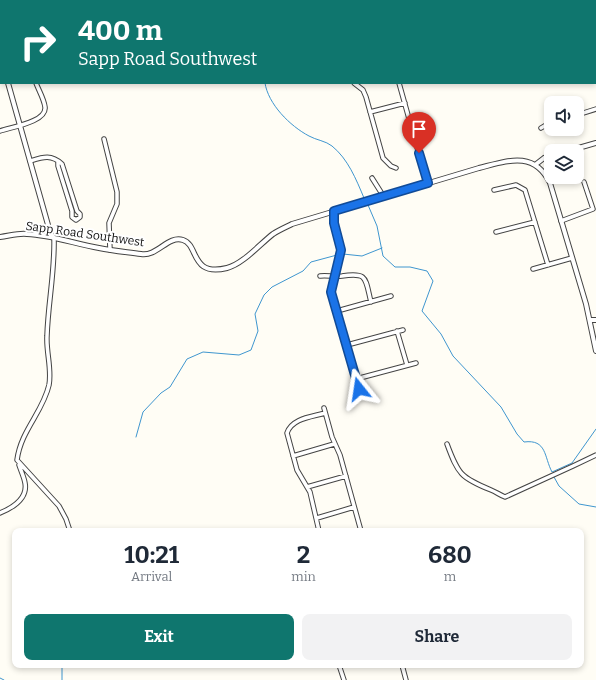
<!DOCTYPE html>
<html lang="en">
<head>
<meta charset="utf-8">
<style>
	body { margin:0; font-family:Bitter,serif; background:#f2f2f3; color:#1f2937; height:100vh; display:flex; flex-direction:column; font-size:15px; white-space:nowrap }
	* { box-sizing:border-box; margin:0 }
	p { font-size:13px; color:#747a83 }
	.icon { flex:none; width:22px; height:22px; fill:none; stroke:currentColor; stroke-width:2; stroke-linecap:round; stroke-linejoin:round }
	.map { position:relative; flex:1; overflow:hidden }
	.sheet { position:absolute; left:12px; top:528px; width:572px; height:140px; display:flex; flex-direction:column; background:#fff; border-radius:8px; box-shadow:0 2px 6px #0003 }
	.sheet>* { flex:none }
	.banner { position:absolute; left:0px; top:0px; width:596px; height:84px; box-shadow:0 2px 6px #0003; background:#0f766e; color:#fff; overflow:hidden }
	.fabs { position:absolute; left:544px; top:96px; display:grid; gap:8px }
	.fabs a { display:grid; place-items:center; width:40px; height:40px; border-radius:8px; background:#fff; box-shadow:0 2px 6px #0003; font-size:20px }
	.pin { position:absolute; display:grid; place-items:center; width:34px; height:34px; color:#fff; margin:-41px -17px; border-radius:50% 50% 50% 0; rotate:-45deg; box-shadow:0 0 4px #0007 }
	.pin .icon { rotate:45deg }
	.me { position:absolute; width:44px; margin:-22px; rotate:345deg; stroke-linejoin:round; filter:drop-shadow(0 0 3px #0008) }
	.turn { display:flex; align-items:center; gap:14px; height:84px; padding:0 12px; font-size:18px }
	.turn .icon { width:52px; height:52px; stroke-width:2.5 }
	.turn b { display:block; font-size:28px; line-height:34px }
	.eta { display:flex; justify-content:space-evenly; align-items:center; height:68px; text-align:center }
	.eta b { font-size:24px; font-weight:700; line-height:28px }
	.action { display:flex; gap:8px; margin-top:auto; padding:8px 12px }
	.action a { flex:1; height:46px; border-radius:8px; background:#0f766e; color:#fff; font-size:16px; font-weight:700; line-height:46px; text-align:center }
	.action a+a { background:#f2f2f3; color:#1f2937 }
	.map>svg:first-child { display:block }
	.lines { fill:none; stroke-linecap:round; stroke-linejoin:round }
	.stream { stroke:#3f96cf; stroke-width:1 }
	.minor-casing { stroke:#444; stroke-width:5.5 }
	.tertiary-casing { stroke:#444; stroke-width:6 }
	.minor { stroke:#fff; stroke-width:3.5 }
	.tertiary { stroke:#fff; stroke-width:4 }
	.route-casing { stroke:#114b97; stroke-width:10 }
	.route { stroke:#1a73e8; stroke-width:7 }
	.labels { text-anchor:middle; stroke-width:4; stroke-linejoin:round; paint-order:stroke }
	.street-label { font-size:12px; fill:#111; stroke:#fff }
</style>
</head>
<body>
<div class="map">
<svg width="596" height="680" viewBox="0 0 596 680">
	<rect width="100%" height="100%" fill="#fffdf5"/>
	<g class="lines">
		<path class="stream" d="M552,0L554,1
			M257,1V0
			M595,24H596
			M265,83C268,104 290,126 309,136C316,140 326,141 332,146C348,159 356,179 364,198
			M368,205L377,226L383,256L395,267H410L427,271L433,281L422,311L441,334L453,356L501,407L517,434L524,442C547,439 544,457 552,472L572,463L596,429
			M343,254L362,256L382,248
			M136,437L143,412L161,393L170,387L187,359L203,352L239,355L251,350L258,331L255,314L264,295L272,287L303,271L311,262L337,255
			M554,477L559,486L579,504L596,507
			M0,678L4,680
			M62,680V665"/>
		<defs>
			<path id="minor" d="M13,0V1
				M331,0L334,1
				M375,0V1
				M346,1L349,0
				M0,19H1
				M595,61H596
				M354,83L363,90L366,97L383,158L391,166L396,168
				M399,83L427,183
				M370,112L405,103
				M577,115L596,109
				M541,128L551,122
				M0,131C11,127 47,122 45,107C44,99 39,91 36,83
				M104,139L117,192V204L109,223L110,250
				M30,161C43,157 51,154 62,164L77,211L80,214V217L76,220L72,217V211L58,166V161
				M372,178L384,197
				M494,190L516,185L525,190L548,265
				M334,211V223L341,250L331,292L359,389
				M561,221L593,209L584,182
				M496,232L535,222
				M54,238C55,271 48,303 47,336C46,352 52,369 49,385C43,412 21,430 17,460L59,506L66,519L70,531
				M533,269L572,258
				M320,276C327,275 334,277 342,276C368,272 365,278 371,302
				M337,311L391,296
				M397,331L407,365
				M347,345L403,330
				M356,379L416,363
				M324,408L332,437L340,455L361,531
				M447,444C458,474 461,478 491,490C496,492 500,495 505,497L573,466L596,455
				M293,456L334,444
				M307,487L346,476
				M0,513C12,508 28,499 25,483C24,477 21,471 19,465
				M317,518L354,507
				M319,531L310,492L297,470L287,433C292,418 312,417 325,413
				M339,665L344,680
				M402,665L406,680"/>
			<path id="tertiary" d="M540,0L542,1
				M595,32H596
				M0,55L1,58
				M8,83L50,232L54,238
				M568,151L596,143
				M535,165L544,158L551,156
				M0,237C9,236 18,233 27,234C52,235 75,244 99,248C113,251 127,252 141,254C157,257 168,235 183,240C199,245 190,277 227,268C243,264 260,244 273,234C279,230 286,227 292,224L479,168C507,161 534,150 550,183L586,304L596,351
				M590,320H596"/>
		</defs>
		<use href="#minor" class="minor-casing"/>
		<use href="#tertiary" class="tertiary-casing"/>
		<use href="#minor" class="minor"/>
		<use href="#tertiary" class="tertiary"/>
	</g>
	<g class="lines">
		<defs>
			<path id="route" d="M359,389L331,292L341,250L334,223V211L428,183L419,153"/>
		</defs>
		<use href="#route" class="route-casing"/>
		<use href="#route" class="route"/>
	</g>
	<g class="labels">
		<g class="street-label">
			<text transform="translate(85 234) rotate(8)" y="4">Sapp Road Southwest</text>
		</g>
	</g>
</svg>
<div class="fabs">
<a><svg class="icon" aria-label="sound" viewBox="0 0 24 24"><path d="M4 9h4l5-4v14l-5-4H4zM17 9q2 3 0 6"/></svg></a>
<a><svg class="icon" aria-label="layers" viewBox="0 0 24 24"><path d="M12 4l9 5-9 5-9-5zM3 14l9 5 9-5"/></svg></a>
</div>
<div class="pin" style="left:419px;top:153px;background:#d93025"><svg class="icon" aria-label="arrive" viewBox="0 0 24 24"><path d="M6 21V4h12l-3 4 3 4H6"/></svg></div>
<svg class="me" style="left:359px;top:389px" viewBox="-20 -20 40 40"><path d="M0-17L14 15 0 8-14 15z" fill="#1a73e8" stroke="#fff" stroke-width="4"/></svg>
<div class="banner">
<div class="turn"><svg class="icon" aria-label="right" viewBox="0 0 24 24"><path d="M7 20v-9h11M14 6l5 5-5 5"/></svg><div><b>400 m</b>Sapp Road Southwest</div></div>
</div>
<section class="sheet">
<div class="eta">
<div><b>10:21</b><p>Arrival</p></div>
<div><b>2</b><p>min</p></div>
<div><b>680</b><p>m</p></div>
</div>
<div class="action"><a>Exit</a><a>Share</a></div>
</section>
</div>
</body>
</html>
